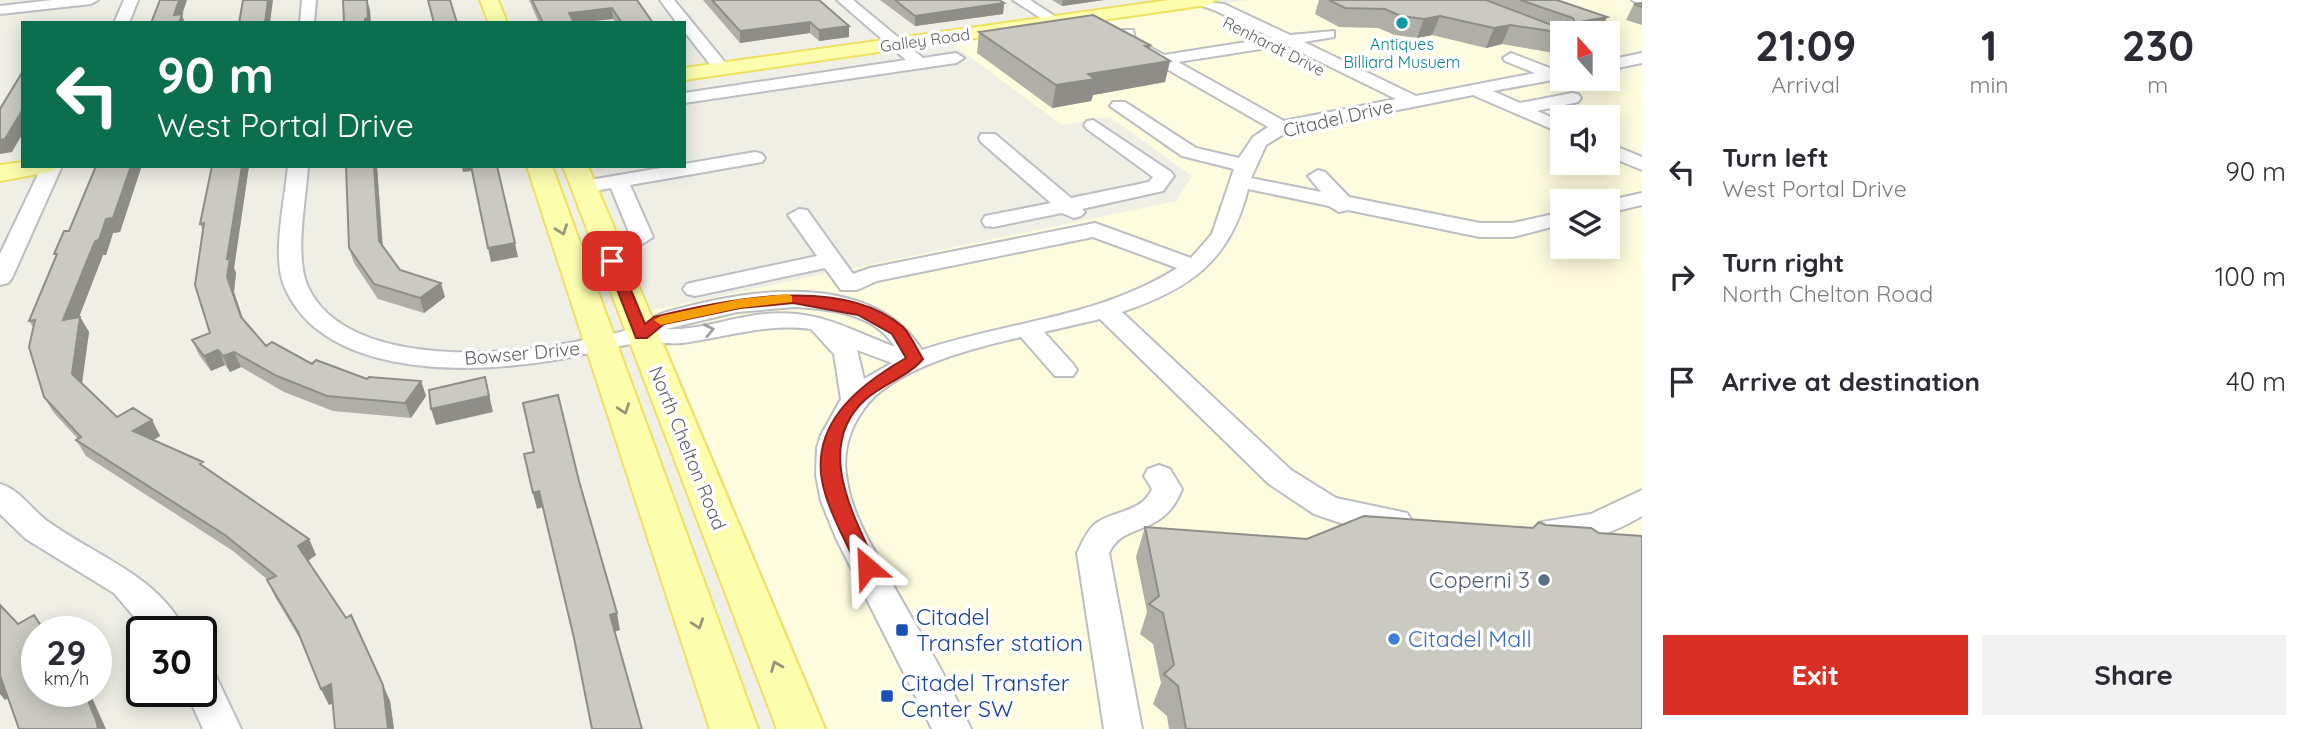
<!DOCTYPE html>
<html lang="en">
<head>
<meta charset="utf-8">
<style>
	body { margin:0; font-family:Quicksand,sans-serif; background:#f2f2f3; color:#2b2b33; height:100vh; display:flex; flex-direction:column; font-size:26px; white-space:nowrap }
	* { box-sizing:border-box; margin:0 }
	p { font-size:23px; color:#7c7c81 }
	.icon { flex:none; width:38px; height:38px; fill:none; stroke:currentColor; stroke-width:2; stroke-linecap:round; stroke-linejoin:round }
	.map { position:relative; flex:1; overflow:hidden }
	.details { display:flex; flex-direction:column; background:#fff; width:665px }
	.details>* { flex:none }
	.banner { position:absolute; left:21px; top:21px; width:665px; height:147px; border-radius:0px; box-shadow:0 4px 18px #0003; background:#0b6e4f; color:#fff; overflow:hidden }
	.needle { width:46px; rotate:339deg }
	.fabs { position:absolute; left:1550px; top:21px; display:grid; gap:14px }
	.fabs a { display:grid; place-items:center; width:70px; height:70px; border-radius:0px; background:#fff; box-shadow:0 4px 18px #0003; font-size:35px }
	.speed { position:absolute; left:21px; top:616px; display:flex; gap:14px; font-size:35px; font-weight:700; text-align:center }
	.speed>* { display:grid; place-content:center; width:91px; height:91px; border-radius:50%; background:#fff; box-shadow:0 4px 18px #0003; line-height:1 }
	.speed small { font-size:18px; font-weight:400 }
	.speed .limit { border:4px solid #111; border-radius:10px; background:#fff; color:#111 }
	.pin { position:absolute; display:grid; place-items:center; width:60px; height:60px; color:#fff; margin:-30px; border-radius:14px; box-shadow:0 4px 10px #0006 }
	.me { position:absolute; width:77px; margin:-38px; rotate:334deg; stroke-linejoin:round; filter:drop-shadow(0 0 5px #0008) }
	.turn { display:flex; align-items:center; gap:24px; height:147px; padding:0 21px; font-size:32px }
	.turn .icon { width:91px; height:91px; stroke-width:2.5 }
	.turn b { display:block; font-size:49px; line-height:60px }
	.eta { display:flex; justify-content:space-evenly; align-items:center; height:119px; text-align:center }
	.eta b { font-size:42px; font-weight:700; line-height:49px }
	.primary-button { display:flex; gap:14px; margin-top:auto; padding:14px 21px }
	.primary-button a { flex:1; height:80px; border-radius:0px; background:#d93025; color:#fff; font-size:28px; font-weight:700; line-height:80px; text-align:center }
	.primary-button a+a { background:#f2f2f3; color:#2b2b33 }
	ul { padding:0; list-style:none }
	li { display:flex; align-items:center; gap:21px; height:105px; padding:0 21px }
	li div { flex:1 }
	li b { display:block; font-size:26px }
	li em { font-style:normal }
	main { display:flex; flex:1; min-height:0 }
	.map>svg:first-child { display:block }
	.commercial { fill:#fdfcde; fill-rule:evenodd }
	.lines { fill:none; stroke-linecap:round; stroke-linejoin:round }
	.minor-casing { stroke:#bdbec4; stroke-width:4 }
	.major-casing { stroke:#efe160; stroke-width:4 }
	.minor { fill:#fff; fill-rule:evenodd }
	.major { fill:#fcfdad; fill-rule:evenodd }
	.wall { fill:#afaea7 }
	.shaded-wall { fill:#8e8d88 }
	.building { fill:#cbcac2; stroke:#8e8d88; stroke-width:2 }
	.oneway { stroke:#95977f }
	.oneway2 { stroke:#9ea0a3 }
	.route { fill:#d93025; stroke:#8d1f18; stroke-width:2 }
	.slow { fill:#f59e0b }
	.culture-dot { fill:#0f9aa8; stroke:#fff; stroke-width:2.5 }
	.service-dot { fill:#5c6f8a; stroke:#fff; stroke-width:2.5 }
	.transit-dot { fill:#1a4fb4; stroke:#fff; stroke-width:2.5 }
	.shop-dot { fill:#3f7fe0; stroke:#fff; stroke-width:2.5 }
	.labels { text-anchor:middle; stroke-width:7; stroke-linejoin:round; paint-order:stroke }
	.far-street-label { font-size:16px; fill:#5e6066; stroke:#fff }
	.far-culture-label { font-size:16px; fill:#0d838f; stroke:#fff }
	.street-label { font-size:19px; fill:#5e6066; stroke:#fff }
	.near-service-label { font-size:23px; fill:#4e5e75; stroke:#fff; text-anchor:end }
	.near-transit-label { font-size:23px; fill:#164399; stroke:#fff; text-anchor:start }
	.near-shop-label { font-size:23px; fill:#366cbe; stroke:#fff; text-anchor:start }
</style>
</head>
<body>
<main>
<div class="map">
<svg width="1642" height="729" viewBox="0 0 1642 729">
	<rect width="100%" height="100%" fill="#f0efe6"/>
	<path class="commercial" d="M1248,0H1642V729H828L652,310L1176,201L1192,176L1110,117L1062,125L951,43ZM1563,33H1608V79H1563ZM1563,117H1608V163H1563ZM1563,201H1608V247H1563Z"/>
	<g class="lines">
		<defs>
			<path id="minor" d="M52,0H98L91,4L0,14V6Z
				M124,0H138L129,23H114Z
				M302,0H316L314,23H300Z
				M660,0H674L728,66V72H716L684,31V23H677Z
				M837,0H853L923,58L956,53L964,58L956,63L684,103V93L906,60Z
				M1013,0H1030L1062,21L1060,24H1050Z
				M1185,0L1224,4L1290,35L1334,31V37L1304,42L1416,96L1535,73L1505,61L1503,58L1511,53L1555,70L1563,68V78L1493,91L1520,103L1572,93L1578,94L1581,98L1578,102L1537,111L1563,122V134L1473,95L1287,132L1266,145L1251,178L1321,192L1308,176L1318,170L1325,172L1349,197L1480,223H1513L1563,212V224L1513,237H1480L1348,210L1339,212L1329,206L1248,189C1230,261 1190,289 1122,312L1291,470L1336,498L1407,513L1412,521L1407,529L1396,533L1341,523L1314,514L1269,484L1100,319L1044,332L1073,364L1077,370L1073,376H1055L1021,337C973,348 892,368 863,410C848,431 842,456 847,481C852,514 871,544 887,574C915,625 947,676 971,729H932L836,538L821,501L816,475L817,448L821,435L841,399L834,354L811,329C770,323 729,336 689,342C671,346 654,340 637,343C607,348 578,357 548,361C466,374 324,377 285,288C271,257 285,200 288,166H308C306,200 294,256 308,287C348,372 518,356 593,338C606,335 622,333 634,327C645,322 655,315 667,312C746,289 870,269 922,350C1006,322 1101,317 1177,268L1093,237L877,281L857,290H841L825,268L695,296L687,294L683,289L687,284L695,282L817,256L788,215L799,209L807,210L853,274L870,268L1095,223L1191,258L1212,234L1234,169L1182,156L1110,106L1113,102H1125L1196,148L1239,158L1253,137L1268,127L1125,45L1116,35L1123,30H1133L1135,39L1164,55L1272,38L1214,10ZM1286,45L1396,99L1284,121L1178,62ZM795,307C831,309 874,313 895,347C843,327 815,307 756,315C727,319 696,331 666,329L737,312ZM857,350L892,363L864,379Z
				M1632,0H1642V5Z
				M1642,53V63L1608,70V60Z
				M1093,120L1171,172L1174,176L1163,191L1082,209L1085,212L1081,216L1074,218L1062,213L993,227L985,226L982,221L985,216L1051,203L981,142L979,138L981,134H995L1071,198L1149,182L1153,177L1087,129L1084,125L1087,121Z
				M1608,143L1642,157V170L1608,156Z
				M755,152L762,154L765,158L762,162L630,185L653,237L642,244L631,237L611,188L584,193L574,187L584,181Z
				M42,166H62L12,278L8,283L0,285V254Z
				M1642,193V205L1608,213L1606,201Z
				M1159,465L1170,469L1182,489C1163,539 1124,520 1109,553L1142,729H1104L1077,553C1082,543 1086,532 1095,524C1113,510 1142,513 1152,489L1144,476L1148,469Z
				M0,484C21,490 32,511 50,523C98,557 158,576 186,632H147L114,593L26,539L0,514Z
				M1642,490V516C1613,533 1575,549 1542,538L1537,530L1542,522L1591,514Z
				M201,667L214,672L241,729H203L186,691H201Z"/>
			<path id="major" d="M480,0H498L507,23H489Z
				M1169,0H1216L1207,5L684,80V68Z
				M23,162V166H57L54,171L0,181V165Z
				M527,166H552L758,729H710Z
				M563,166H588L825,729H777Z"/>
		</defs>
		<use href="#minor" class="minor-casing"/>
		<use href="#major" class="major-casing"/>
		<use href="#minor" class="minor"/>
		<use href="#major" class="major"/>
	</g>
	<path class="wall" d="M529,0H637L653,23H616L613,19L578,23H539Z
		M703,0H819L849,37L819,41L810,33L740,43Z
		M880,0H999L1004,3L1003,14L915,26Z
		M1052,0H1104L1062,6Z
		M1319,0H1557L1607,17L1599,33H1563V37H1562L1554,53L1502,44L1486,48L1432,35L1417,38L1395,35L1378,28L1339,27L1315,14Z
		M1642,3V25L1626,20L1634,4Z
		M979,32L1150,45V49L1170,61L1165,82L1093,95L1091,101L1052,108L977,53Z
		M212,166H249L234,268L236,273L234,292L243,319L266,346L312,364L367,379L421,381L426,396L411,418L333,411L284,392L241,367L230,372L225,365L211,371L199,355L192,340L210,333L203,230L200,224Z
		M377,166L383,247L400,270L445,297L424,313L378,299L354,263L349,248L346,167Z
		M141,168L120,232L113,233L106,255H103L79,317H80L89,332L82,384L117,417L152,420L160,436L153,440L207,469L309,539L316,555L308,561L390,701L394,729H335L333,703L329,705L321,689L300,639L275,597L267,580H268L233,551L86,456L76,440L78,439L54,413L44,397L33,327L29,321L69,231Z
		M1145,527L1642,729H1169L1167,716L1153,704L1161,683L1153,644L1140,634L1147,612L1136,557Z"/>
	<path class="shaded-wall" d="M179,0H187L182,15L185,23H177L174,15Z
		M268,0H273L270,23H265Z
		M367,0L370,10L371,23H365Z
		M1063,0H1104L1062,6Z
		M1004,3L1003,14L915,26V16Z
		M612,8L613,19L570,23L569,13Z
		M1440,16L1432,35L1417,38L1424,19Z
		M1607,17L1599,33H1570L1575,23Z
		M810,22V33L740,43V31Z
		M1510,25L1502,44L1486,48L1494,28Z
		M849,26V37L819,41V30Z
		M1150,45L1146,64L1170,61L1165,82L1093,95L1091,101L1052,108L1056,85L1088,74L1145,46Z
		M23,109V133L12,152L0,154V140Z
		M131,166H140L141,168L120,232L113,233L106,255H103L72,335L63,320L95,241Z
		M242,166H249L234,268L236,273L234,292L247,331L241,317L227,277V259Z
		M374,166H377L383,256L379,241Z
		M462,166H471L472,171L463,172Z
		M515,243L518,257L491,262L488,248Z
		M441,283L445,297L424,313L420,298Z
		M80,317L89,332L81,389L72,374Z
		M218,350L225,365L211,371L204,356Z
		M234,352L241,367L230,372L223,356Z
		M485,377L493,412L436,425L431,409Z
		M421,381L426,396L411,418L405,403Z
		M152,420L160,436L142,447L133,431Z
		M539,491L543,507L537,509L533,493Z
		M309,539L316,555L306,562L298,546Z
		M617,613L620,630L614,632L610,615Z
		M1,678L15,694L5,700L0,694V679Z
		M331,684L340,700L329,705L321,689Z
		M383,685L390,701L394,729H388Z
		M84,691H89L106,729H98Z"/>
	<path class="building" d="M160,0H179L174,15L182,14L179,23H151Z
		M243,0H268L265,23H239Z
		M343,0H367L368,18L365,19V23H344Z
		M428,0H450L457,23H434Z
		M532,0H637L653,23H622L612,8L569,13L574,23H543Z
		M712,0H819L849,26L819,30L810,22L740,31Z
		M895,0H999L1004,3L915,16Z
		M1329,0H1486L1562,29L1563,33L1510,25L1494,28L1440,16L1424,19L1401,16L1385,9L1345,8Z
		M1520,0H1557L1607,17L1575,23L1573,18Z
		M1642,3V7L1634,4Z
		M1093,15L1150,45L1145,46L1170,61L1088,74L1095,79L1056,85L979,32Z
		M23,71V109L5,139L0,140V109Z
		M96,166H131L113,218L106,219L99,240L95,241L63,320L80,317L72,374L117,417L133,408L152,420L133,431L203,462L200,464L309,539L298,546L346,618L351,615L383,685L388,729H335L331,684L321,689L298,632L267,580L276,576L225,535L76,440L81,437L44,397L29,347L35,320L29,321L57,254H54L64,231H69Z
		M212,166H242L227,259L230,258L227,277L241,317L266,346L272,342L312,364L316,360L367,379L369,377L421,381L405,403L327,396L277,376L234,352L223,356L218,350L204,356L192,340L210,333L195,285L204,223L200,224Z
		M346,166H374L379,241L400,270L441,283L420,298L374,284L349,248Z
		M471,166H497L515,243L488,248Z
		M485,377L489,396L431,409L429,390Z
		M558,395L579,481L617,613L610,615L642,729H592L574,638L539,491L533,493L524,454L534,452L523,403Z
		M1364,516L1533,528L1539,522L1546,525L1591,528L1599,533L1642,536V729H1186L1178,686L1164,674L1174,665L1163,613L1149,604L1159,596L1145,527L1307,539Z
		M0,605L18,624L34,615L45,632H37V691H84L96,720L98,729H19L1,678L0,679Z"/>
	<defs><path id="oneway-chevron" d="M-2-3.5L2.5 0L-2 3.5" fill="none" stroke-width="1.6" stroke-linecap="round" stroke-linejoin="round" transform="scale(1.75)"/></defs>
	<g class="oneway">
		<use href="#oneway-chevron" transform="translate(562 230) rotate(70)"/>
		<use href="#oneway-chevron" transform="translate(624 409) rotate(71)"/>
		<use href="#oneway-chevron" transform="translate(698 624) rotate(71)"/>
		<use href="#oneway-chevron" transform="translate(776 666) rotate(-112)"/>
	</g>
	<use class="oneway2" href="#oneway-chevron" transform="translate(709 330) rotate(-12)"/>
	<path class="route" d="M608,258L619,261L645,324L654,317C724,300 842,274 903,327C911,335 917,350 923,359C909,376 883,384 866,399C813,446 854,516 877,567L874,572H860L857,567C847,543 832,518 825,493C805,427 857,386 906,358L892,334L858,315L793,303L740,308L664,324L647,338H636L606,261Z"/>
	<path class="slow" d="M787,294L792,296V302L740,308L661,325L654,320L661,316L740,299Z"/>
	<circle class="culture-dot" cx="1402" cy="23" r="7"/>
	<circle class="service-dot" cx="1544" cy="580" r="7"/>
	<g class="transit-dot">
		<rect x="895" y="623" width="14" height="14" rx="3.5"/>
		<rect x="880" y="689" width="14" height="14" rx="3.5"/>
	</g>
	<circle class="shop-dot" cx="1394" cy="639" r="7"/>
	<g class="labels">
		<g class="far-street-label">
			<text transform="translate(925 40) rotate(-8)" y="6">Galley Road</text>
			<text transform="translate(1274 46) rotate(27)" y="6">Renhardt Drive</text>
		</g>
		<g class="far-culture-label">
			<text x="1402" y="50">Antiques<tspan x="1402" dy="18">Billiard Musuem</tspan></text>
		</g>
		<g class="street-label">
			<text transform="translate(1338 118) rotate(-13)" y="7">Citadel Drive</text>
			<text transform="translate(522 353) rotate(-5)" y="7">Bowser Drive</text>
			<text transform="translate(688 448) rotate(68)" y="7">North Chelton Road</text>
		</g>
		<g class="near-service-label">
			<text x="1530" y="588">Coperni 3</text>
		</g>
		<g class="near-transit-label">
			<text x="916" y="625">Citadel<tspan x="916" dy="26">Transfer station</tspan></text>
			<text x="901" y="691">Citadel Transfer<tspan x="901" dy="26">Center SW</tspan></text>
		</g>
		<g class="near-shop-label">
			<text x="1408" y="647">Citadel Mall</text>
		</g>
	</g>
</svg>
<div class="fabs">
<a><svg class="needle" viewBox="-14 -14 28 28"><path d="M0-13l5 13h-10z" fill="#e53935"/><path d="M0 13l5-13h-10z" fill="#7c7c81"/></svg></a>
<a><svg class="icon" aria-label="sound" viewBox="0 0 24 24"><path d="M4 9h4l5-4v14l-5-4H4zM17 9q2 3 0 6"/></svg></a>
<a><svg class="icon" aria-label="layers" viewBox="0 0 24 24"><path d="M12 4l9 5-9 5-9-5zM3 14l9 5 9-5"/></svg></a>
</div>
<div class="speed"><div>29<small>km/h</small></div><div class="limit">30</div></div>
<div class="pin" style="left:612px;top:261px;background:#d93025"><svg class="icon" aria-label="arrive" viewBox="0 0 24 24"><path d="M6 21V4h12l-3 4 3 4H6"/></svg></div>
<svg class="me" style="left:867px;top:567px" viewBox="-20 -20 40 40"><path d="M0-17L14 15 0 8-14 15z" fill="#d93025" stroke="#fff" stroke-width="4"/></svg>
<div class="banner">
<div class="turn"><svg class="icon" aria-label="left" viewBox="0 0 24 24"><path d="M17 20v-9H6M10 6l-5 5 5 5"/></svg><div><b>90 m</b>West Portal Drive</div></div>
</div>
</div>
<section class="details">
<div class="eta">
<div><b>21:09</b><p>Arrival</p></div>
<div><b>1</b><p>min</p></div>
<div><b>230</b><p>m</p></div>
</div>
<ul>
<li><svg class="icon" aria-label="left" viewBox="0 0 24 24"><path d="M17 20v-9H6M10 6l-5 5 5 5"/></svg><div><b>Turn left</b><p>West Portal Drive</p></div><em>90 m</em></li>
<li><svg class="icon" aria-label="right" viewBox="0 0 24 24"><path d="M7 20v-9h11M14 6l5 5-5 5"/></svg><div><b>Turn right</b><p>North Chelton Road</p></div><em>100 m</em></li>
<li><svg class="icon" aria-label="arrive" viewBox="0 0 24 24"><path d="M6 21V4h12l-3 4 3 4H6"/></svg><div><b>Arrive at destination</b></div><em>40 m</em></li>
</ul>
<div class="primary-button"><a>Exit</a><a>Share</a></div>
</section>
</main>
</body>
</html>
